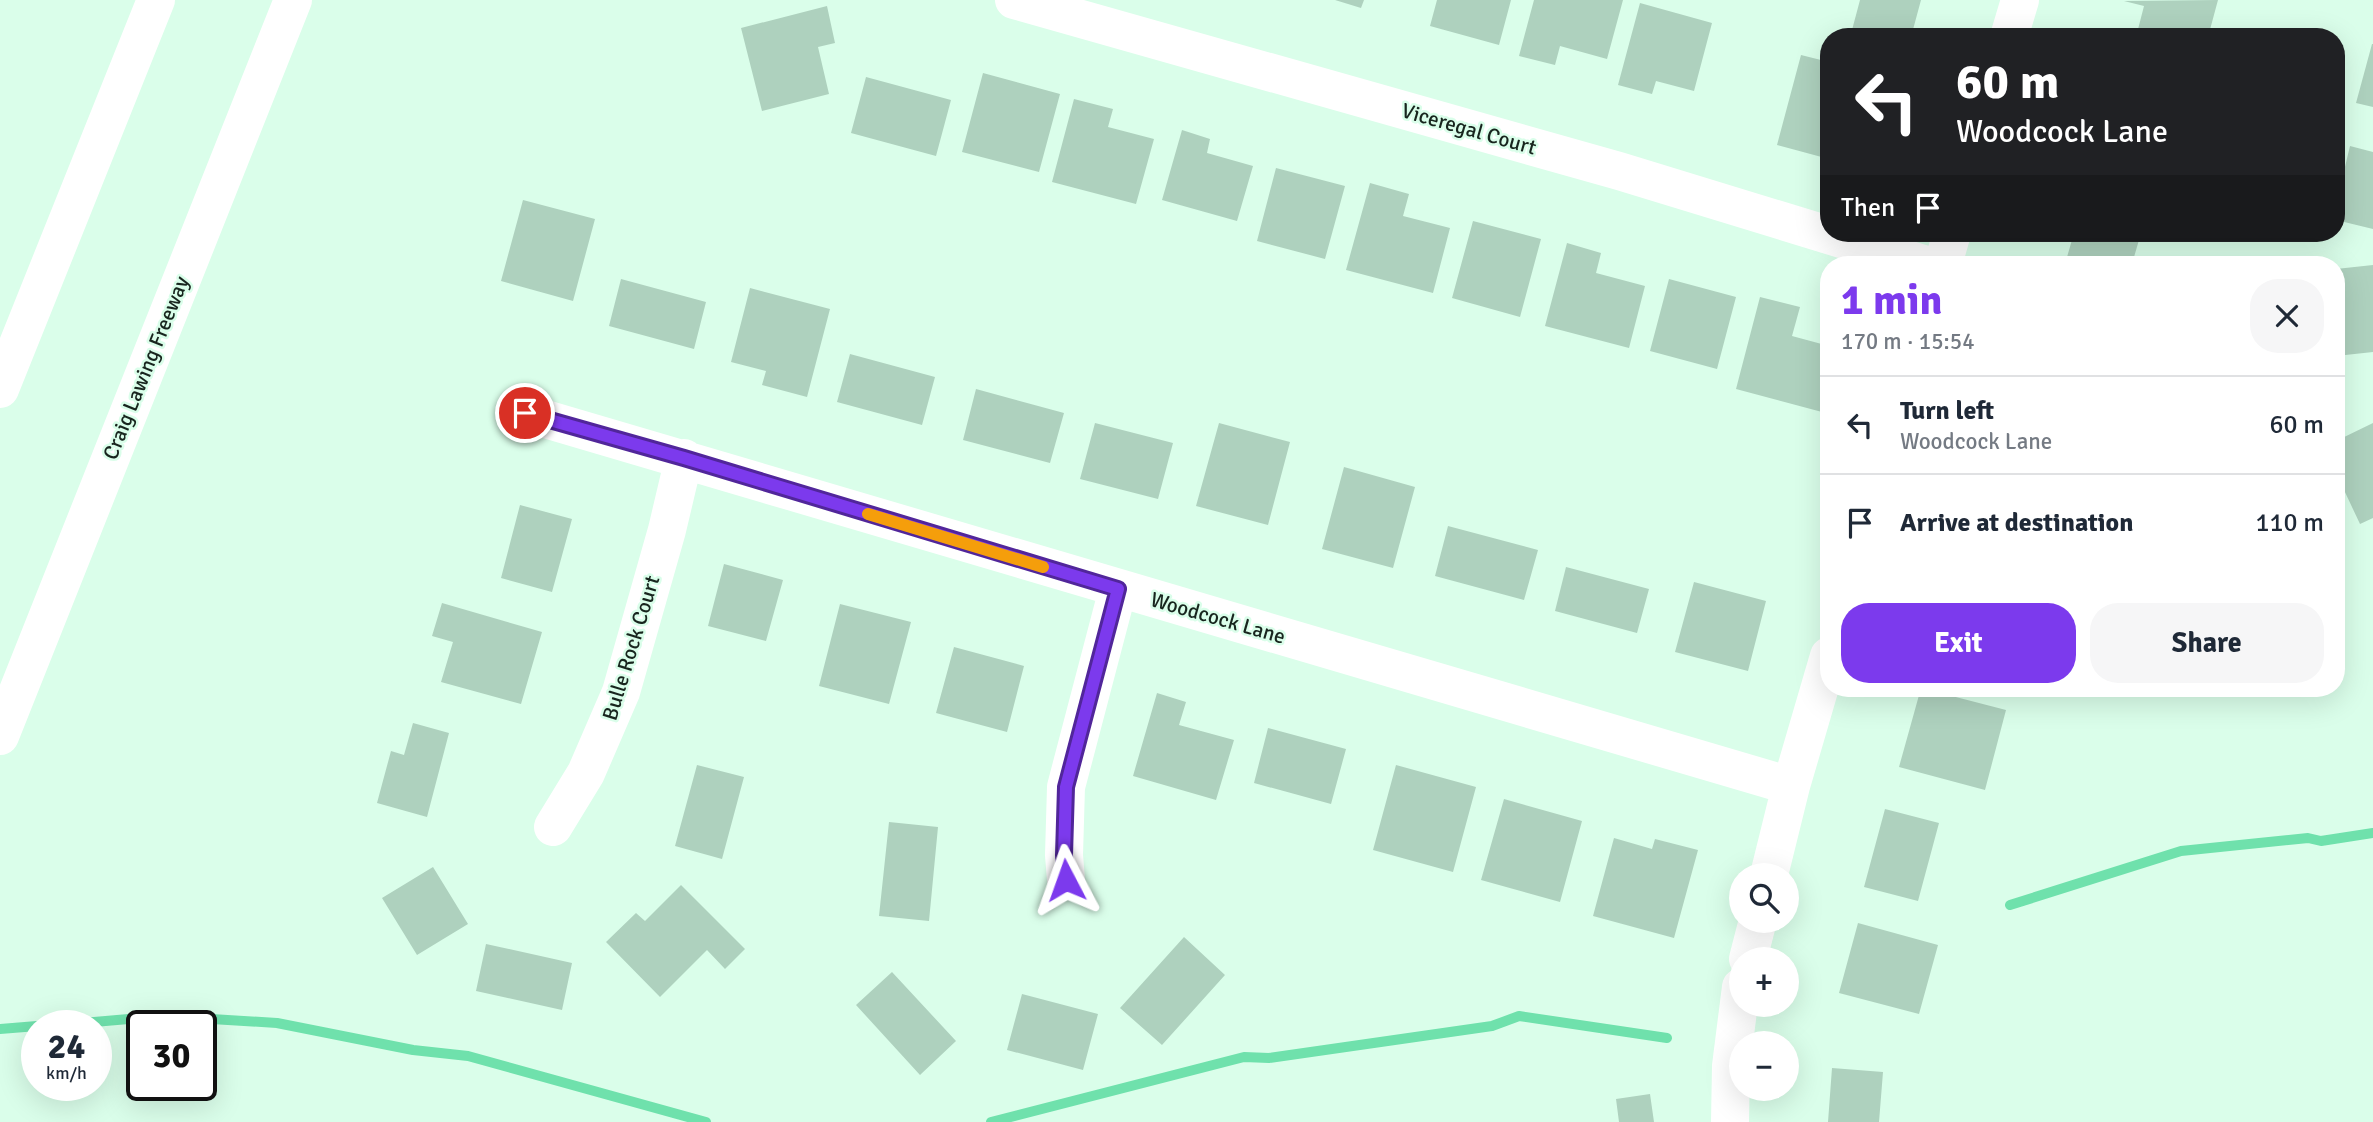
<!DOCTYPE html>
<html lang="en">
<head>
<meta charset="utf-8">
<style>
	body { margin:0; font-family:Signika,sans-serif; background:#f6f6f7; color:#1f2937; height:100vh; display:flex; flex-direction:column; font-size:26px; white-space:nowrap }
	* { box-sizing:border-box; margin:0 }
	p { font-size:23px; color:#747a83 }
	.icon { flex:none; width:38px; height:38px; fill:none; stroke:currentColor; stroke-width:2; stroke-linecap:round; stroke-linejoin:round }
	.map { position:relative; flex:1; overflow:hidden }
	.drawer { position:absolute; left:1820px; top:256px; width:525px; height:441px; display:flex; flex-direction:column; background:#fff; border-radius:28px; box-shadow:0 7px 28px #0002 }
	.drawer>* { flex:none }
	.hud { position:absolute; left:1820px; top:28px; width:525px; height:214px; border-radius:28px; box-shadow:0 7px 28px #0002; background:#202124; color:#fff; overflow:hidden }
	.tools { position:absolute; left:1729px; top:863px; display:grid; gap:14px }
	.tools a { display:grid; place-items:center; width:70px; height:70px; border-radius:50%; background:#fff; box-shadow:0 7px 28px #0002; font-size:35px }
	.speed { position:absolute; left:21px; top:1010px; display:flex; gap:14px; font-size:35px; font-weight:700; text-align:center }
	.speed>* { display:grid; place-content:center; width:91px; height:91px; border-radius:50%; background:#fff; box-shadow:0 7px 28px #0002; line-height:1 }
	.speed small { font-size:18px; font-weight:400 }
	.speed .limit { border:4px solid #111; border-radius:10px; background:#fff; color:#111 }
	.pin { position:absolute; display:grid; place-items:center; width:60px; height:60px; color:#fff; margin:-30px; border:4px solid #fff; border-radius:50%; box-shadow:0 2px 7px #0007 }
	.me { position:absolute; width:77px; margin:-38px; rotate:356deg; stroke-linejoin:round; filter:drop-shadow(0 0 5px #0008) }
	.turn { display:flex; align-items:center; gap:24px; height:147px; padding:0 21px; font-size:32px }
	.turn .icon { width:91px; height:91px; stroke-width:2.5 }
	.turn b { display:block; font-size:49px; line-height:60px }
	.then { display:flex; align-items:center; height:66px; padding:0 21px; background:#0003; gap:14px; font-size:26px }
	.round { display:grid; place-items:center; flex:none; width:74px; height:74px; border-radius:28px; background:#f6f6f7 }
	.summary { display:flex; align-items:center; justify-content:space-between; height:119px; padding:0 21px }
	h1 { font-size:42px; font-weight:700; line-height:52px; color:#7c3aed }
	.button { display:flex; gap:14px; margin-top:auto; padding:14px 21px }
	.button a { flex:1; height:80px; border-radius:28px; background:#7c3aed; color:#fff; font-size:28px; font-weight:700; line-height:80px; text-align:center }
	.button a+a { background:#f6f6f7; color:#1f2937 }
	ul { padding:0; list-style:none }
	li { display:flex; align-items:center; gap:21px; height:98px; padding:0 21px; border-top:2px solid #e0e1e3 }
	li div { flex:1 }
	li b { display:block; font-size:26px }
	li em { font-style:normal }
	.map>svg:first-child { display:block }
	.lines { fill:none; stroke-linecap:round; stroke-linejoin:round }
	.stream { stroke:#6fe1ac; stroke-width:10 }
	.building { fill:#aed1be }
	.minor { stroke:#fff; stroke-width:38 }
	.highway { stroke:#fff; stroke-width:38 }
	.route-casing { stroke:#51269a; stroke-width:18 }
	.route { stroke:#7c3aed; stroke-width:12 }
	.slow { stroke:#f59e0b; stroke-width:12 }
	.labels { text-anchor:middle; stroke-width:5; stroke-linejoin:round; paint-order:stroke }
	.street-label { font-size:21px; fill:#18251e; stroke:#dafeea }
</style>
</head>
<body>
<div class="map">
<svg width="2373" height="1122" viewBox="0 0 2373 1122">
	<rect width="100%" height="100%" fill="#dafeea"/>
	<g class="lines">
		<path class="stream" d="M2010,905L2181,851L2308,838L2321,841L2373,833
			M48,1026L163,1016L277,1023L413,1050L468,1056L706,1122
			M0,1029L37,1026
			M991,1122L1244,1057L1269,1058L1492,1026L1519,1016L1667,1038"/>
	</g>
	<path class="building" d="M1335,0H1364L1361,8Z
		M1437,0H1511L1499,45L1430,26Z
		M1534,0H1623L1607,59L1560,46L1555,65L1519,56Z
		M1860,0H1921L1911,37H1877L1852,30Z
		M2218,0L2208,37H2136L2144,6L2124,1Z
		M1640,3L1712,23L1694,91L1656,81L1652,94L1618,85Z
		M827,6L835,43L818,47L829,94L762,111L741,28Z
		M2372,44H2373V107L2356,103Z
		M1801,55L1829,62V159L1777,145Z
		M983,73L1060,94L1039,172L962,152Z
		M866,77L951,100L936,156L851,133Z
		M1074,99L1113,109L1108,127L1154,139L1136,204L1052,182Z
		M1182,130L1210,139L1207,153L1253,166L1237,221L1162,200Z
		M2350,146L2373,152V229L2336,220V204Z
		M1276,168L1345,186L1325,259L1257,241Z
		M1370,183L1409,194L1403,216L1450,228L1433,293L1346,270Z
		M523,200L595,219L573,301L501,281Z
		M1473,221L1541,239L1520,317L1452,298Z
		M2074,233H2141L2132,264H2065Z
		M1567,243L1601,253L1596,273L1645,286L1629,348L1545,326Z
		M2373,265V352L2336,356V269Z
		M621,279L706,302L694,349L609,326Z
		M1669,279L1736,297L1717,369L1650,351Z
		M750,288L830,309L807,397L762,385L766,371L731,362Z
		M1760,297L1800,307L1792,336L1829,346V387L1822,412L1736,389Z
		M850,354L935,377L922,425L837,402Z
		M976,389L1064,413L1050,463L963,440Z
		M1095,423L1173,443L1158,499L1080,479Z
		M1219,423L1290,442L1268,525L1196,506Z
		M2373,423V518L2360,524L2336,473V441Z
		M1344,467L1415,487L1393,568L1322,549Z
		M520,505L572,519L552,592L501,578Z
		M1448,526L1538,550L1524,600L1435,576Z
		M724,564L783,580L766,641L708,626Z
		M1566,567L1649,589L1637,633L1555,611Z
		M1694,582L1766,601L1748,671L1675,652Z
		M442,603L542,632L521,704L441,682L453,642L432,636Z
		M840,604L911,622L889,704L819,686Z
		M954,647L1024,666L1007,732L936,713Z
		M1921,688L2006,710L1985,790L1899,767Z
		M1157,693L1186,702L1179,725L1234,740L1216,800L1133,776Z
		M413,723L449,733L427,817L377,803L391,751L404,755Z
		M1268,728L1346,749L1331,804L1254,783Z
		M697,765L744,777L722,859L675,846Z
		M1396,765L1476,787L1453,872L1373,850Z
		M1504,799L1582,821L1560,902L1481,880Z
		M1885,809L1939,823L1918,901L1864,887Z
		M889,822L938,827L929,921L879,916Z
		M1614,838L1652,849L1655,839L1698,850L1674,938L1593,916Z
		M433,867L468,924L417,955L382,898Z
		M681,885L745,949L725,969L707,950L660,997L606,942L636,913L645,921Z
		M1858,923L1938,945L1919,1014L1839,993Z
		M1184,937L1225,975L1162,1045L1120,1008Z
		M486,944L572,963L562,1010L476,991Z
		M892,972L956,1041L920,1075L856,1005Z
		M1022,994L1098,1014L1083,1070L1007,1050Z
		M1832,1068L1883,1072L1879,1122H1828Z
		M1650,1094L1654,1122H1619L1616,1099Z"/>
	<g class="lines">
		<path class="minor" d="M1014,0L1619,171L1923,264
			M2009,37L2020,0
			M1943,264L1952,233
			M525,413L1791,786
			M553,827L586,773L621,692L667,530L684,458
			M1769,875L1791,786L1829,656
			M1066,880L1064,855L1066,787L1118,589
			M1748,959L1758,920
			M1730,1122L1731,1066L1741,987"/>
		<path class="highway" d="M0,389L156,0
			M0,736L293,0"/>
	</g>
	<g class="lines">
		<defs>
			<path id="route" d="M525,413L684,458L1118,589L1066,787L1064,855L1066,880"/>
		</defs>
		<use href="#route" class="route-casing"/>
		<use href="#route" class="route"/>
		<path class="slow" d="M868,514L1043,567"/>
	</g>
	<g class="labels">
		<g class="street-label">
			<text transform="translate(1469 129) rotate(16)" y="7">Viceregal Court</text>
			<text transform="translate(146 368) rotate(-68)" y="7">Craig Lawing Freeway</text>
			<text transform="translate(1218 618) rotate(16)" y="7">Woodcock Lane</text>
			<text transform="translate(631 648) rotate(-73)" y="7">Bulle Rock Court</text>
		</g>
	</g>
</svg>
<div class="tools">
<a><svg class="icon" aria-label="search" viewBox="0 0 24 24"><circle cx="10" cy="10" r="6"/><path d="M15 15l6 6"/></svg></a>
<a>+</a>
<a>−</a>
</div>
<div class="speed"><div>24<small>km/h</small></div><div class="limit">30</div></div>
<div class="pin" style="left:525px;top:413px;background:#d93025"><svg class="icon" aria-label="arrive" viewBox="0 0 24 24"><path d="M6 21V4h12l-3 4 3 4H6"/></svg></div>
<svg class="me" style="left:1066px;top:880px" viewBox="-20 -20 40 40"><path d="M0-17L14 15 0 8-14 15z" fill="#7c3aed" stroke="#fff" stroke-width="4"/></svg>
<div class="hud">
<div class="turn"><svg class="icon" aria-label="left" viewBox="0 0 24 24"><path d="M17 20v-9H6M10 6l-5 5 5 5"/></svg><div><b>60 m</b>Woodcock Lane</div></div>
<div class="then">Then<svg class="icon" aria-label="arrive" viewBox="0 0 24 24"><path d="M6 21V4h12l-3 4 3 4H6"/></svg></div>
</div>
<section class="drawer">
<div class="summary"><div><h1>1 min</h1><p>170 m · 15:54</p></div><a class="round"><svg class="icon" aria-label="close" viewBox="0 0 24 24"><path d="M6 6l12 12M18 6L6 18"/></svg></a></div>
<ul>
<li><svg class="icon" aria-label="left" viewBox="0 0 24 24"><path d="M17 20v-9H6M10 6l-5 5 5 5"/></svg><div><b>Turn left</b><p>Woodcock Lane</p></div><em>60 m</em></li>
<li><svg class="icon" aria-label="arrive" viewBox="0 0 24 24"><path d="M6 21V4h12l-3 4 3 4H6"/></svg><div><b>Arrive at destination</b></div><em>110 m</em></li>
</ul>
<div class="button"><a>Exit</a><a>Share</a></div>
</section>
</div>
</body>
</html>
